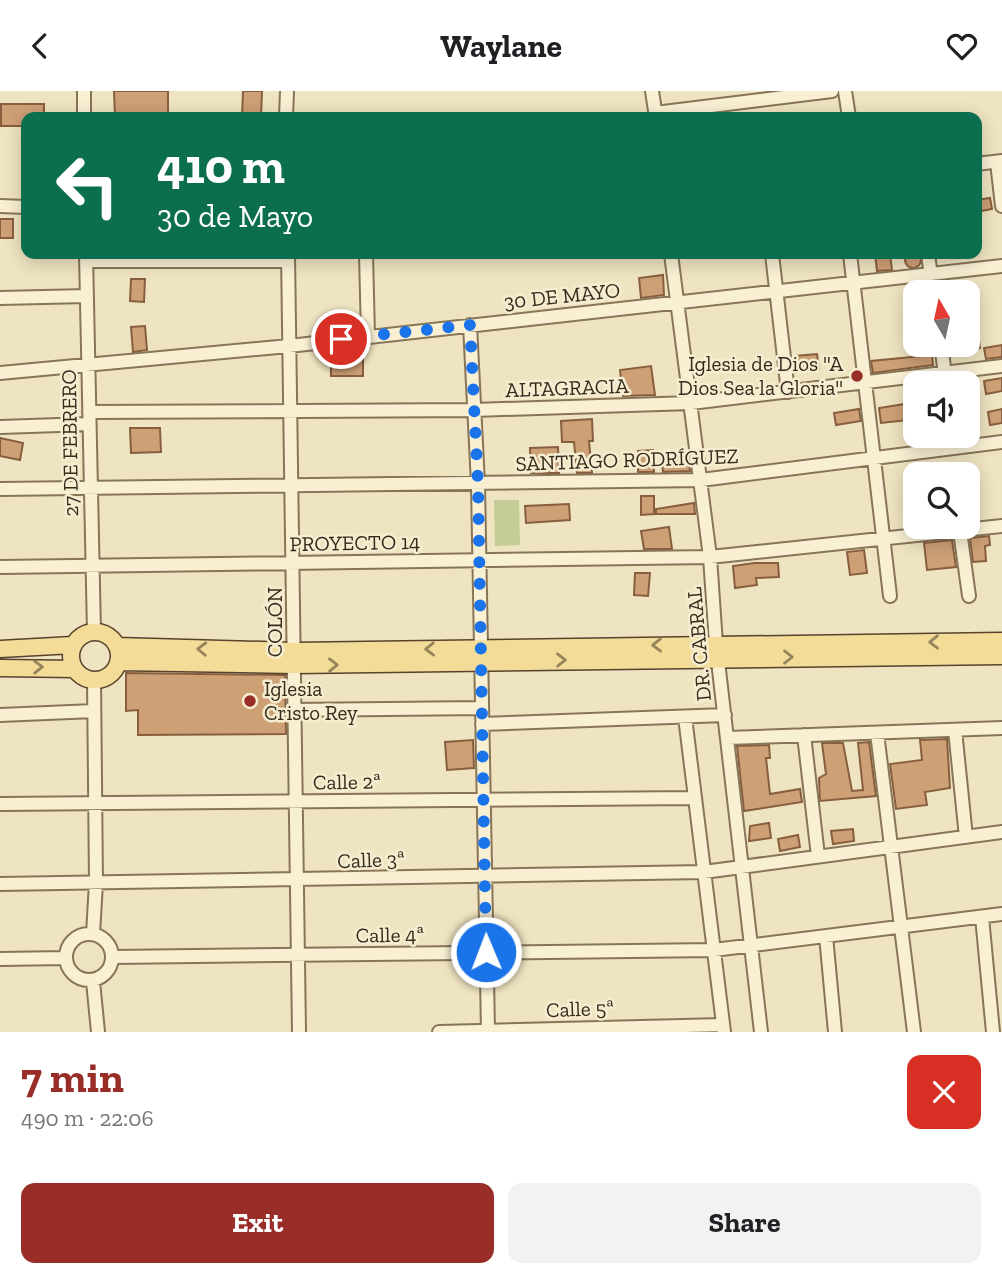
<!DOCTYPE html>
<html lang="en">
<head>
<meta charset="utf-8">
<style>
	body { margin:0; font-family:"Zilla Slab",serif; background:#f2f2f2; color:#202124; height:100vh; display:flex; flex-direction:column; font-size:26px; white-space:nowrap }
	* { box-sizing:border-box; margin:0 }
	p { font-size:23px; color:#757577 }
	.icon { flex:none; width:38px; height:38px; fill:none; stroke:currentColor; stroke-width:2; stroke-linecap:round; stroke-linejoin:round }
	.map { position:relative; height:941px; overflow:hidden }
	.panel { display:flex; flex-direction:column; background:#fff; flex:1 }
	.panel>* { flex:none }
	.guide { position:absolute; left:21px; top:21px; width:961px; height:147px; border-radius:14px; box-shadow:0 4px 18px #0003; background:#0b6e4f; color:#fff; overflow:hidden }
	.needle { width:46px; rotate:351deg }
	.controls { position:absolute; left:903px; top:189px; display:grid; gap:14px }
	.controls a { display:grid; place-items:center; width:77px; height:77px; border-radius:14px; background:#fff; box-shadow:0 4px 18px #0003; font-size:35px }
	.pin { position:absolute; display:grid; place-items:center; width:60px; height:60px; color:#fff; margin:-30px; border:4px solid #fff; border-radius:50%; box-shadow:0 2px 7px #0007 }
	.me { position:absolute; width:77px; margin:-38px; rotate:359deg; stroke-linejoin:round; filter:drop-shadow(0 0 5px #0008) }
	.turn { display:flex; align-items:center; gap:24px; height:147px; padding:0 21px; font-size:32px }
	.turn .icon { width:91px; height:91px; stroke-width:2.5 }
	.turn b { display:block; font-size:49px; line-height:60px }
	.round { display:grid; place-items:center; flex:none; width:74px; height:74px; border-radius:14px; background:#f2f2f2 }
	.overview { display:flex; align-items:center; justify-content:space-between; height:119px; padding:0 21px }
	h1 { font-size:42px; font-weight:800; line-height:52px; color:#992d27 }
	.button { display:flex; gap:14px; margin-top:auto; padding:14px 21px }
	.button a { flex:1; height:80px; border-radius:14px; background:#992d27; color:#fff; font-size:28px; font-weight:800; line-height:80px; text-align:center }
	.button a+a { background:#f2f2f2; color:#202124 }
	header { display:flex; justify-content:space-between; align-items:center; height:91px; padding:0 21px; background:#fff; font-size:32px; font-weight:800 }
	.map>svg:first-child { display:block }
	.green { fill:#c3cd95 }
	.building { fill:#cea076; stroke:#885f3e; stroke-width:2 }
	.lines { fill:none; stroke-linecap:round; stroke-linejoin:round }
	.minor-casing { stroke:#887558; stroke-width:16 }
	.major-casing { stroke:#56422d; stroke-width:19 }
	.minor { stroke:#f9f0d4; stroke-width:12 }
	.major { stroke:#f3dc98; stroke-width:16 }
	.oneway { stroke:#96845a }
	.route { stroke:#1a73e8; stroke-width:12; stroke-dasharray:0 21.6 }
	.poi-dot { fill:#992d27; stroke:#f6edd1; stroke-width:2.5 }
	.labels { text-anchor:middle; stroke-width:5; stroke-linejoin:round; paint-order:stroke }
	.street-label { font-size:21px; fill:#382b1d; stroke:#f6edd1 }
	.poi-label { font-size:21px; fill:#382b1d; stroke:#f6edd1; text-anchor:end }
</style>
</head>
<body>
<header><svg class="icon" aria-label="back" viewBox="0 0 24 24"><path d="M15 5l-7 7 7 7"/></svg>Waylane<svg class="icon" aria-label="heart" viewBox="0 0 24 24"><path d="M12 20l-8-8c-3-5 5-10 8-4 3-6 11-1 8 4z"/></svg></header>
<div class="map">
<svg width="1002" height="941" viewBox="0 0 1002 941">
	<rect width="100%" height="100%" fill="#efe4c1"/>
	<path class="green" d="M494,409H519L520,454L495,455Z"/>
	<path class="building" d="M114,0H168V26H115Z
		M243,0H262L261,26H242Z
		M1,13H44V26H26V35H1Z
		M990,107L992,118L976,121V109Z
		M0,128H13V147H0Z
		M905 169a8 8 0 1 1 16 0a8 8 0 1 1-16 0Z
		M875,163H890L892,179L877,180Z
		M663,184L664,204L641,207L639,187Z
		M131,188H145L144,211L130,210Z
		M145,235L147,259L133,261L131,236Z
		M978,239L980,257L968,258V241Z
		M1002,254V266L986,268L984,257Z
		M363,257V285H331V259Z
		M817,263L819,278L797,280L795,265Z
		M932,264L933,274L873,282L871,270Z
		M651,275L655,304L623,305L620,279Z
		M1002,287V300L986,303L984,290Z
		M905,313L909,329L881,332L879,317Z
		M859,318L861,330L836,334L834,322Z
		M1002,318V332L990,334L988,321Z
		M592,328L593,350H589L592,382H577L574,351H562L561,330Z
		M130,337H160L161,361L131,362Z
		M912,345H967V347L914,353Z
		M0,347L23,352L20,369L0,365Z
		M558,356L559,382H531L530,357Z
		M653,359L654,381H638V360Z
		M688,365L690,380L663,381L661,366Z
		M641,405H654V423L641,424Z
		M694,412L695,423H656V418Z
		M569,413L570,429L526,432L525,415Z
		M669,436L672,458H644L641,440Z
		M989,445L990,454L985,455L986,470L973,471L970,447Z
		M952,449L956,476L927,479L924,452Z
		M864,459L867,482L850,484L847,461Z
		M754,472H778L779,486L756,487L757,494L735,497L733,475Z
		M635,482H650L648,505L634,504Z
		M126,582L285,584L286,643L138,644V619L126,620Z
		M947,648L950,697L925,701L927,714L896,718L890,673L922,669L920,649Z
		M473,649L474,677L447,679L445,651Z
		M869,651L876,705L820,710L819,687L826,683L822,652H843L852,700L863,699L858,652Z
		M769,654L770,667H766L770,703L800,698L802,711L744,720L737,655Z
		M769,732L771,747L749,750L750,735Z
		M853,738L854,750L833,753L831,740Z
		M798,744L800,756L780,760L778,748Z"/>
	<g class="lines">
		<defs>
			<path id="minor" d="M84,0V26
				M652,0L656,26
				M845,0L849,26
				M655,22L832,0
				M286,26L287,0
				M997,71L1002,115
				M976,73L1002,70
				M0,115L26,116
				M86,163L94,541
				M288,163L299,941
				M366,163L368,245
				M671,163L710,466L716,553L761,941
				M772,163L788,301
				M850,163L890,505
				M928,163L933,201
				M86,170H288
				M0,207L87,205
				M470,234L478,393L488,941
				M941,254L945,283
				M0,282L289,255L1002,175
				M89,321L474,319L691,312L1002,275
				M0,336L89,333
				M0,398L701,389L1002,351
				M960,440L969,505
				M0,476L710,466L1002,435
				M292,619L482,617
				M0,624L94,620
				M685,626L724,941
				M482,633L725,624
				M955,639L966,746
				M877,642L914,941
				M804,644L818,765
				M727,647L1002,637
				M0,713L695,707
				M0,793L704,781L1002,741
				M982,826L993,941
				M66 866a23 23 0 1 1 46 0a23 23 0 1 1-46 0Z
				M93,843L96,792L94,588
				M826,845L835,941
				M113,866L714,859L1002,823
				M0,868L65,867
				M93,890L98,941
				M439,941L723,934"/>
			<path id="major" d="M71 565a24 24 0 1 1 48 0a24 24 0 1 1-48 0Z
				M117,555L295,560L1002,550
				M0,558L73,554
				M118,571L294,574L1002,565
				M0,577L75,578"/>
		</defs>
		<use href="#minor" class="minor-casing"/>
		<use href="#major" class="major-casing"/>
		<use href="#minor" class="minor"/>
		<use href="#major" class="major"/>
	</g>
	<defs><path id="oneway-chevron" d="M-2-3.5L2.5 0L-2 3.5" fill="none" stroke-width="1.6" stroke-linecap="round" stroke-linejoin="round" transform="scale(1.75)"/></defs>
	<g class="oneway">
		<use href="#oneway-chevron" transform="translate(934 551) rotate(179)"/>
		<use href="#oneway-chevron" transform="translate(657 554) rotate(179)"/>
		<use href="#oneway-chevron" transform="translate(202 558) rotate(-178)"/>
		<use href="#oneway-chevron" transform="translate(430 558) rotate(179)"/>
		<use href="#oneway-chevron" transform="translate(788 566)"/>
		<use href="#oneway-chevron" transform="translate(561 569) rotate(-1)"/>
		<use href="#oneway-chevron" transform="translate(333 574) rotate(-1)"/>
		<use href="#oneway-chevron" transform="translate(38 576) rotate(-1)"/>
	</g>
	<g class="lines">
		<path class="route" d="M341,248L470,234L478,393L486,861"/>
	</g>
	<g class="poi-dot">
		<circle cx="857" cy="285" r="7"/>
		<circle cx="250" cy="610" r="7"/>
	</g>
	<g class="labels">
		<g class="street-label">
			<text transform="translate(562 205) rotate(-6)" y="7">30 DE MAYO</text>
			<text transform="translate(567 297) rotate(-2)" y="7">ALTAGRACIA</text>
			<text transform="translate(70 352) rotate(-91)" y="7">27 DE FEBRERO</text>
			<text transform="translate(627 369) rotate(-2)" y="7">SANTIAGO RODRÍGUEZ</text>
			<text transform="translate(355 452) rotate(-1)" y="7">PROYECTO 14</text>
			<text transform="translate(275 531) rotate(-90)" y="7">COLÓN</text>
			<text transform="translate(699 553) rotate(-95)" y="7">DR. CABRAL</text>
			<text transform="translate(347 691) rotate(-1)" y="7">Calle 2ª</text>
			<text transform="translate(371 769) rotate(-2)" y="7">Calle 3ª</text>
			<text transform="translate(390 844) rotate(-1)" y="7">Calle 4ª</text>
			<text transform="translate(580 918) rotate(-2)" y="7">Calle 5ª</text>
		</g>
		<g class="poi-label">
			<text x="843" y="280">Iglesia de Dios "A<tspan x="843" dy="24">Dios Sea la Gloria"</tspan></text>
			<text x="264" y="605" text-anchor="start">Iglesia<tspan x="264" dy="24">Cristo Rey</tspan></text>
		</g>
	</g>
</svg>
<div class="controls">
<a><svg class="needle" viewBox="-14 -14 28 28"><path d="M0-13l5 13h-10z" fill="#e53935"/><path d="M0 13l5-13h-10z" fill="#757577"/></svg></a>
<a><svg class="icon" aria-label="sound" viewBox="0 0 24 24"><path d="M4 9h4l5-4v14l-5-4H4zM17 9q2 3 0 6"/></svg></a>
<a><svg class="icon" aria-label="search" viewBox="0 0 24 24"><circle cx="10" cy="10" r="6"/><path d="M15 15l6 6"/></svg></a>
</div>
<div class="pin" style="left:341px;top:248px;background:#d93025"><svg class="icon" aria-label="arrive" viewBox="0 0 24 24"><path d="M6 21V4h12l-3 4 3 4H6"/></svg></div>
<svg class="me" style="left:486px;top:861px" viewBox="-20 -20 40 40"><circle r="17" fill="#1a73e8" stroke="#fff" stroke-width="3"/><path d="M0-11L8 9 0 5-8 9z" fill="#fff"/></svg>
<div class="guide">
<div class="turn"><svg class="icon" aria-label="left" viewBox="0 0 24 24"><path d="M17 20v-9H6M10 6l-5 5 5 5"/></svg><div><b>410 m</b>30 de Mayo</div></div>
</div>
</div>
<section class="panel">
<div class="overview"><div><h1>7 min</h1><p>490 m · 22:06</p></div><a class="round" style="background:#d93025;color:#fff"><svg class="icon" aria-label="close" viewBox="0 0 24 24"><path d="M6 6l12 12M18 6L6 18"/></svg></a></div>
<div class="button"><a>Exit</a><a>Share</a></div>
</section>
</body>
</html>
